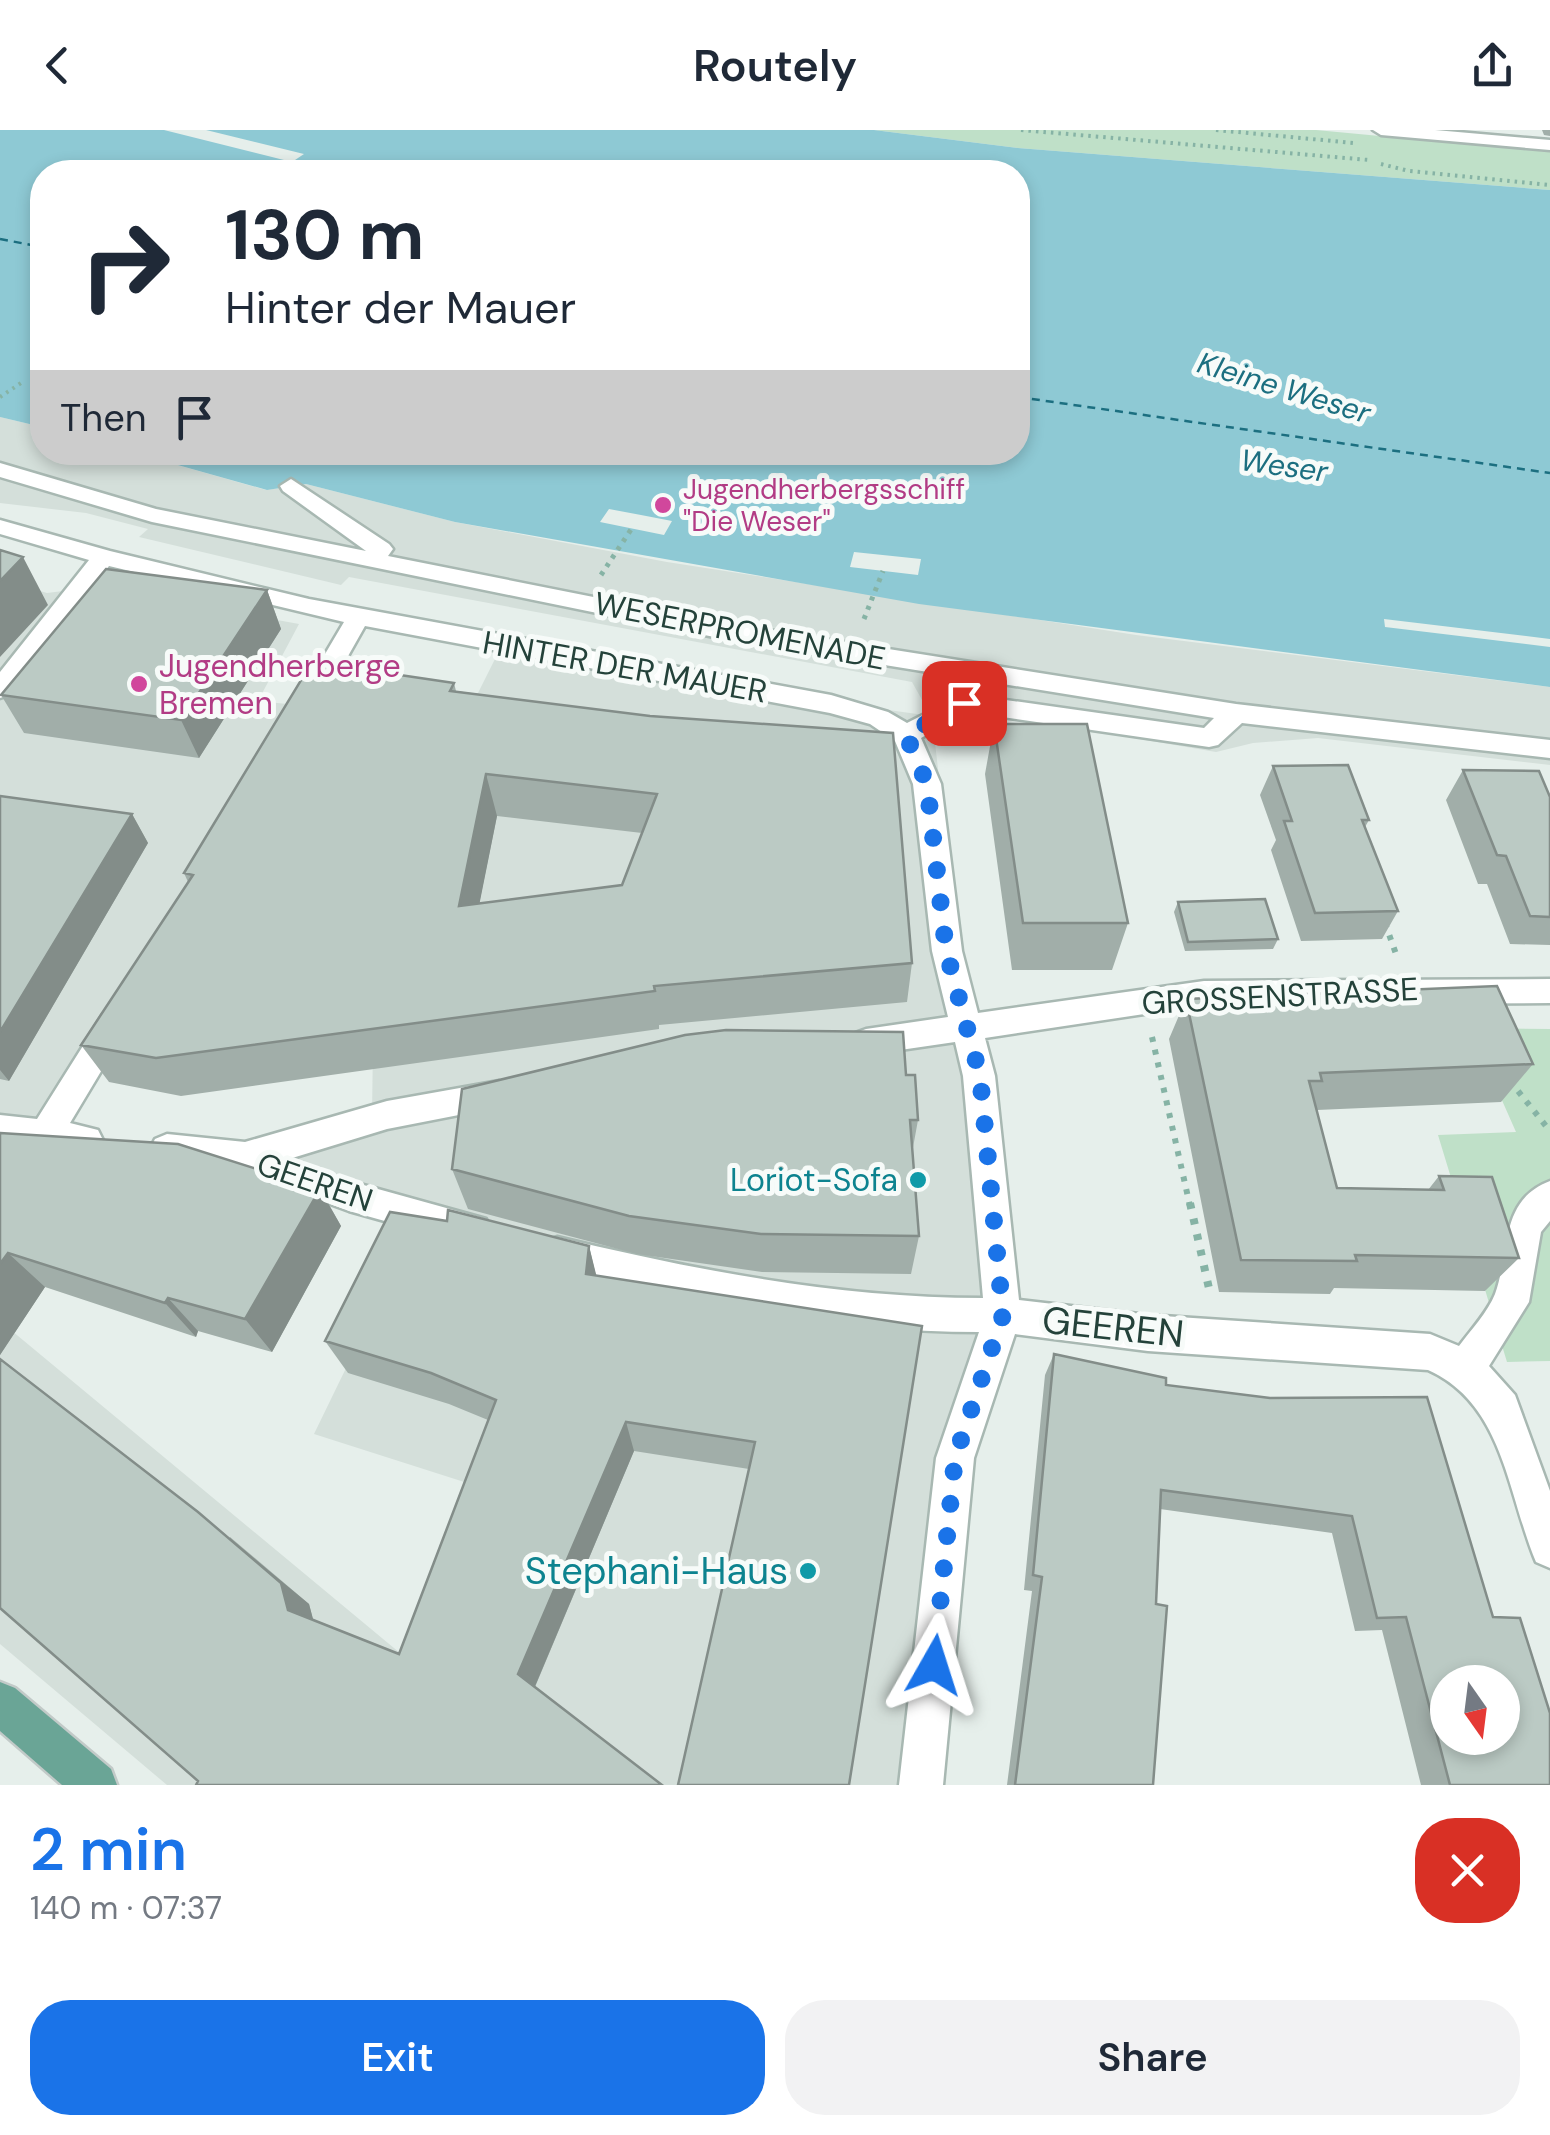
<!DOCTYPE html>
<html lang="en">
<head>
<meta charset="utf-8">
<style>
	body { margin:0; font-family:"DM Sans",sans-serif; background:#f2f2f3; color:#1f2937; height:100vh; display:flex; flex-direction:column; font-size:38px; white-space:nowrap }
	* { box-sizing:border-box; margin:0 }
	p { font-size:32px; color:#747a83 }
	.icon { flex:none; width:55px; height:55px; fill:none; stroke:currentColor; stroke-width:2; stroke-linecap:round; stroke-linejoin:round }
	.map { position:relative; height:1655px; overflow:hidden }
	.panel { display:flex; flex-direction:column; background:#fff; flex:1 }
	.panel>* { flex:none }
	.hud { position:absolute; left:30px; top:30px; width:1000px; height:305px; border-radius:40px; box-shadow:0 5px 15px #0003; background:#fff; color:#1f2937; overflow:hidden }
	.needle { width:65px; rotate:166deg }
	.controls { position:absolute; left:1430px; top:1535px; display:grid; gap:20px }
	.controls a { display:grid; place-items:center; width:90px; height:90px; border-radius:50%; background:#fff; box-shadow:0 5px 15px #0003; font-size:50px }
	.pin { position:absolute; display:grid; place-items:center; width:85px; height:85px; color:#fff; margin:-42px; border-radius:20px; box-shadow:0 5px 15px #0006 }
	.me { position:absolute; width:110px; margin:-55px; rotate:6deg; stroke-linejoin:round; filter:drop-shadow(0 0 8px #0008) }
	.turn { display:flex; align-items:center; gap:35px; height:210px; padding:0 30px; font-size:45px }
	.turn .icon { width:130px; height:130px; stroke-width:2.5 }
	.turn b { display:block; font-size:70px; line-height:85px }
	.then { display:flex; align-items:center; height:95px; padding:0 30px; background:#0003; gap:20px; font-size:38px }
	.round { display:grid; place-items:center; flex:none; width:105px; height:105px; border-radius:40px; background:#f2f2f3 }
	.overview { display:flex; align-items:center; justify-content:space-between; height:170px; padding:0 30px }
	h1 { font-size:60px; font-weight:600; line-height:75px; color:#1a73e8 }
	.button { display:flex; gap:20px; margin-top:auto; padding:20px 30px }
	.button a { flex:1; height:115px; border-radius:40px; background:#1a73e8; color:#fff; font-size:40px; font-weight:600; line-height:115px; text-align:center }
	.button a+a { background:#f2f2f3; color:#1f2937 }
	header { display:flex; justify-content:space-between; align-items:center; height:130px; padding:0 30px; background:#fff; font-size:45px; font-weight:600 }
	.map>svg:first-child { display:block }
	.built { fill:#d4dfda }
	.green { fill:#bfe0c8 }
	.water { fill:#8ec9d4 }
	.pier { fill:#e6efeb }
	.lines { fill:none; stroke-linecap:round; stroke-linejoin:round }
	.ferry { stroke:#1c6f80; stroke-width:2.5; stroke-dasharray:8 6; stroke-linecap:butt }
	.minor-casing { stroke:#a8b8b2; stroke-width:5 }
	.major-casing { stroke:#c2cac8; stroke-width:5 }
	.path-far3 { stroke:#86b3a5; stroke-width:4; stroke-dasharray:2.5 5; stroke-linecap:butt }
	.path-far2 { stroke:#86b3a5; stroke-width:5; stroke-dasharray:4 6; stroke-linecap:butt }
	.path-far1 { stroke:#86b3a5; stroke-width:6; stroke-dasharray:5 8; stroke-linecap:butt }
	.path { stroke:#86b3a5; stroke-width:8; stroke-dasharray:6 10; stroke-linecap:butt }
	.minor { fill:#fff; fill-rule:evenodd }
	.major { fill:#6aa596; fill-rule:evenodd }
	.wall { fill:#a1aea9; fill-rule:evenodd }
	.shaded-wall { fill:#838d89 }
	.building { fill:#bbcac4; stroke:#838d89; stroke-width:2.5; fill-rule:evenodd }
	.route { stroke:#1a73e8; stroke-width:18; stroke-dasharray:0 32.4 }
	.hotel-dot { fill:#d1479c; stroke:#f7fbf9; stroke-width:4 }
	.culture-dot { fill:#0f9aa8; stroke:#f7fbf9; stroke-width:4 }
	.labels { text-anchor:middle; stroke-width:10; stroke-linejoin:round; paint-order:stroke }
	.far-hotel-label { font-size:28px; fill:#b23c85; stroke:#f7fbf9; text-anchor:start }
	.far-water-label { font-size:30px; font-style:italic; fill:#1c6f80; stroke:#f7fbf9 }
	.street-label { font-size:32px; fill:#24423a; stroke:#f7fbf9 }
	.hotel-label { font-size:32px; fill:#b23c85; stroke:#f7fbf9; text-anchor:start }
	.culture-label { font-size:32px; fill:#0d838f; stroke:#f7fbf9; text-anchor:end }
	.near-street-label { font-size:38px; fill:#24423a; stroke:#f7fbf9 }
	.near-culture-label { font-size:38px; fill:#0d838f; stroke:#f7fbf9; text-anchor:end }
</style>
</head>
<body>
<header><svg class="icon" aria-label="back" viewBox="0 0 24 24"><path d="M15 5l-7 7 7 7"/></svg>Routely<svg class="icon" aria-label="share" viewBox="0 0 24 24"><path d="M12 15V3M7 8l5-5 5 5M5 13v7h14v-7"/></svg></header>
<div class="map">
<svg width="1550" height="1655" viewBox="0 0 1550 1655">
	<rect width="100%" height="100%" fill="#e6efeb"/>
	<path class="built" d="M0,287L42,297V322L135,323L266,360L306,354L455,392L667,432L1136,505L1550,557V635L1318,608L1253,613L1216,622L1004,586L932,587L1001,1183L952,1327L913,1655H167L0,1514V1191L418,1538L483,1358L314,1304L418,1090L241,1031L372,985L374,844L461,597L503,513L832,572L931,586L912,552L349,447L341,455L139,407L148,399L86,383L0,373Z
		M0,449L47,463L95,457L299,494L258,571L326,578L44,1021L0,1017Z"/>
	<path class="green" d="M874,0H1316L1550,22V60L1018,18Z
		M1470,898L1550,899V1231L1507,1232L1438,1005L1516,1002Z"/>
	<path class="water" d="M0,0H874L1018,18L1550,60V557L919,474L455,392L306,354L267,360L135,323L1018,322V42H42V297L0,287Z"/>
	<path class="pier" d="M164,0H206L304,24L292,32Z
		M609,379L641,385L672,391L664,405L600,392Z
		M854,422L921,429L918,445L850,437Z
		M1384,489L1550,509V517L1385,497Z"/>
	<g class="lines">
		<path class="ferry" d="M0,109L42,117
			M1018,267L1550,343"/>
		<defs>
			<path id="minor" d="M1373,0H1435L1550,10V20L1381,5Z
				M0,333L156,379L366,421L283,361L280,356L291,349L389,414L393,419L388,426L724,493L1236,574L1550,610V628L1242,593L1218,615L1209,617L968,582L921,608L941,654L962,821L978,883L1204,851L1550,849V873L1204,875L985,908L995,946L1019,1170L1148,1185L1430,1204L1459,1216C1470,1201 1488,1182 1495,1164C1510,1123 1499,1070 1550,1051V1091L1541,1102L1529,1172L1489,1236L1515,1265L1550,1361V1438L1536,1432C1507,1363 1504,1274 1428,1240L1148,1221L1015,1204L974,1328L943,1655H899L936,1328L979,1202C836,1202 693,1173 557,1139L545,1135L540,1123L545,1111L557,1107C695,1140 839,1168 983,1168L963,946L955,912L866,925L855,921L850,912L855,903L866,899L948,887L932,821L913,654L895,611L870,594L830,583L365,496L321,574L312,577L299,568L344,492L109,436L9,565L0,568V542L89,430L0,404V390L110,421L309,469L831,565L888,582L907,593L964,564L1204,598L1214,588L724,509L152,392L0,347Z
				M114,880L125,884L130,893L70,993L98,1000L103,1010L98,1020L86,1025L0,1013V985L37,989L103,884Z
				M499,951L510,955L515,965L510,975L387,999L289,1029L349,1051L486,1089L491,1100L486,1111L474,1116L349,1081L244,1042L167,1034L155,1029L150,1019L155,1009L167,1004L245,1012L387,971Z"/>
			<path id="major" d="M0,1552L15,1558L111,1639L117,1655H62L0,1601Z"/>
		</defs>
		<use href="#minor" class="minor-casing"/>
		<use href="#major" class="major-casing"/>
		<path class="path-far3" d="M1021,0L1369,30
			M1216,0L1354,13
			M1381,34L1409,41L1550,55
			M0,267L21,253"/>
		<path class="path-far2" d="M601,445L632,398
			M864,489L883,441"/>
		<path class="path-far1" d="M1385,793L1396,824
			M1152,907L1190,1076
			M1510,951L1550,1001"/>
		<path class="path" d="M1190,1073L1210,1163"/>
		<use href="#minor" class="minor"/>
		<use href="#major" class="major"/>
	</g>
	<path class="wall" d="M1542,0H1550V6L1544,5Z
		M267,460L281,499L199,628L24,603L1,565Z
		M454,553L456,561L650,586L912,833L907,872L659,895V899L181,966L109,952L81,915L188,752L184,743ZM497,686L642,703L622,755L479,774Z
		M994,594L1128,793L1112,840H1012L985,644Z
		M1273,636L1369,690L1365,697L1398,781L1382,809L1301,811L1271,720L1276,710L1260,665Z
		M1463,640L1550,667V815L1510,814L1487,754H1478L1446,670Z
		M0,666L132,684L148,713L9,951L0,949Z
		M1178,772L1278,809L1273,819L1185,821L1174,782Z
		M1186,869L1533,934L1501,972L1317,980L1337,1058L1428,1060L1439,1046L1519,1128L1485,1161L1334,1158L1330,1164L1219,1162L1169,909Z
		M906,945L918,990L912,1023L919,1106L911,1144L762,1142L637,1124L468,1079L452,1039Z
		M0,1003L320,1059L341,1096L272,1222L198,1201L196,1207L45,1157L0,1225Z
		M589,1116L596,1146L922,1196L749,1339L634,1321L535,1557L198,1651L230,1407L309,1474L313,1490L399,1524L488,1290L449,1274L348,1243L325,1211Z
		M1054,1224L1166,1255L1493,1487L1550,1655H1421L1382,1500L1355,1501L1332,1403L1160,1379L1156,1474L1153,1655H1007L1032,1461L1024,1460L1045,1245Z"/>
	<path class="shaded-wall" d="M23,427L48,475L0,527V451Z
		M267,460L281,499L199,628L181,590Z
		M486,644L497,686L471,816L459,776Z
		M132,684L148,713L9,951L0,940V902Z
		M320,1059L341,1096L272,1222L245,1189Z
		M589,1116L598,1152L586,1144Z
		M8,1123L45,1157L0,1225V1134Z
		M168,1168L198,1201L196,1207L165,1173Z
		M626,1292L634,1321L533,1561L518,1544Z
		M198,1382L309,1474L316,1500L288,1480Z"/>
	<path class="building" d="M0,420L23,427L0,451Z
		M106,439L267,460L181,590L1,565Z
		M312,532L454,553L450,561L650,586L893,603L912,833L654,856L655,861L156,928L81,915L193,745L184,743ZM486,644L657,664L622,755L459,776Z
		M994,594H1087L1128,793H1023Z
		M1348,635L1369,690H1362L1398,781L1315,783L1284,691H1292L1273,636Z
		M1463,640L1539,641L1550,667V787L1530,786L1506,726L1497,725Z
		M0,666L132,684L0,902Z
		M1265,769L1278,809L1188,812L1178,772Z
		M1497,856L1533,934L1320,943L1322,951H1309L1337,1058L1444,1060L1439,1046L1492,1047L1519,1128L1355,1125L1357,1131L1241,1130L1186,869Z
		M726,900L903,902L906,945H915L918,990H910L919,1106L761,1104L629,1086L452,1039L462,959L685,905Z
		M0,1003L178,1014L320,1059L245,1189L168,1168L165,1173L8,1123L0,1134Z
		M448,1080L589,1116L586,1144L922,1196L849,1655H678L755,1312L626,1292L518,1544L662,1655H196L198,1651L0,1478V1229L198,1382L281,1453L288,1480L399,1524L496,1270L431,1243L325,1211L390,1082L447,1091Z
		M1054,1224L1166,1248V1255L1270,1268L1427,1267L1493,1487L1520,1488L1550,1583V1655H1450L1406,1487L1377,1488L1352,1386L1161,1360L1156,1474L1167,1476L1153,1655H1015L1042,1447L1033,1445ZM1448,1552H1502V1608H1448Z"/>
	<g class="lines">
		<path class="route" d="M934,1535L955,1328L1003,1185L980,946L946,820L927,654L906,605L964,573"/>
	</g>
	<g class="hotel-dot">
		<circle cx="663" cy="375" r="10"/>
		<circle cx="139" cy="554" r="10"/>
	</g>
	<g class="culture-dot">
		<circle cx="918" cy="1050" r="10"/>
		<circle cx="808" cy="1441" r="10"/>
	</g>
	<g class="labels">
		<g class="far-hotel-label">
			<text x="683" y="369">Jugendherbergsschiff<tspan x="683" dy="32">"Die Weser"</tspan></text>
		</g>
		<g class="far-water-label">
			<text transform="translate(1284 258) rotate(17)" y="10">Kleine Weser</text>
			<text transform="translate(1284 336) rotate(8)" y="10">Weser</text>
		</g>
		<g class="street-label">
			<text transform="translate(740 501) rotate(11)" y="11">WESERPROMENADE</text>
			<text transform="translate(625 537) rotate(10)" y="11">HINTER DER MAUER</text>
			<text transform="translate(1280 866) rotate(-3)" y="11">GROSSENSTRASSE</text>
			<text transform="translate(315 1052) rotate(19)" y="11">GEEREN</text>
		</g>
		<g class="hotel-label">
			<text x="159" y="547">Jugendherberge<tspan x="159" dy="37">Bremen</tspan></text>
		</g>
		<g class="culture-label">
			<text x="898" y="1061">Loriot-Sofa</text>
		</g>
		<g class="near-street-label">
			<text transform="translate(1113 1197) rotate(6)" y="13">GEEREN</text>
		</g>
		<g class="near-culture-label">
			<text x="788" y="1454">Stephani-Haus</text>
		</g>
	</g>
</svg>
<div class="controls">
<a><svg class="needle" viewBox="-14 -14 28 28"><path d="M0-13l5 13h-10z" fill="#e53935"/><path d="M0 13l5-13h-10z" fill="#747a83"/></svg></a>
</div>
<div class="pin" style="left:964px;top:573px;background:#d93025"><svg class="icon" aria-label="arrive" viewBox="0 0 24 24"><path d="M6 21V4h12l-3 4 3 4H6"/></svg></div>
<svg class="me" style="left:934px;top:1535px" viewBox="-20 -20 40 40"><path d="M0-17L14 15 0 8-14 15z" fill="#1a73e8" stroke="#fff" stroke-width="4"/></svg>
<div class="hud">
<div class="turn"><svg class="icon" aria-label="right" viewBox="0 0 24 24"><path d="M7 20v-9h11M14 6l5 5-5 5"/></svg><div><b>130 m</b>Hinter der Mauer</div></div>
<div class="then">Then<svg class="icon" aria-label="arrive" viewBox="0 0 24 24"><path d="M6 21V4h12l-3 4 3 4H6"/></svg></div>
</div>
</div>
<section class="panel">
<div class="overview"><div><h1>2 min</h1><p>140 m · 07:37</p></div><a class="round" style="background:#d93025;color:#fff"><svg class="icon" aria-label="close" viewBox="0 0 24 24"><path d="M6 6l12 12M18 6L6 18"/></svg></a></div>
<div class="button"><a>Exit</a><a>Share</a></div>
</section>
</body>
</html>
